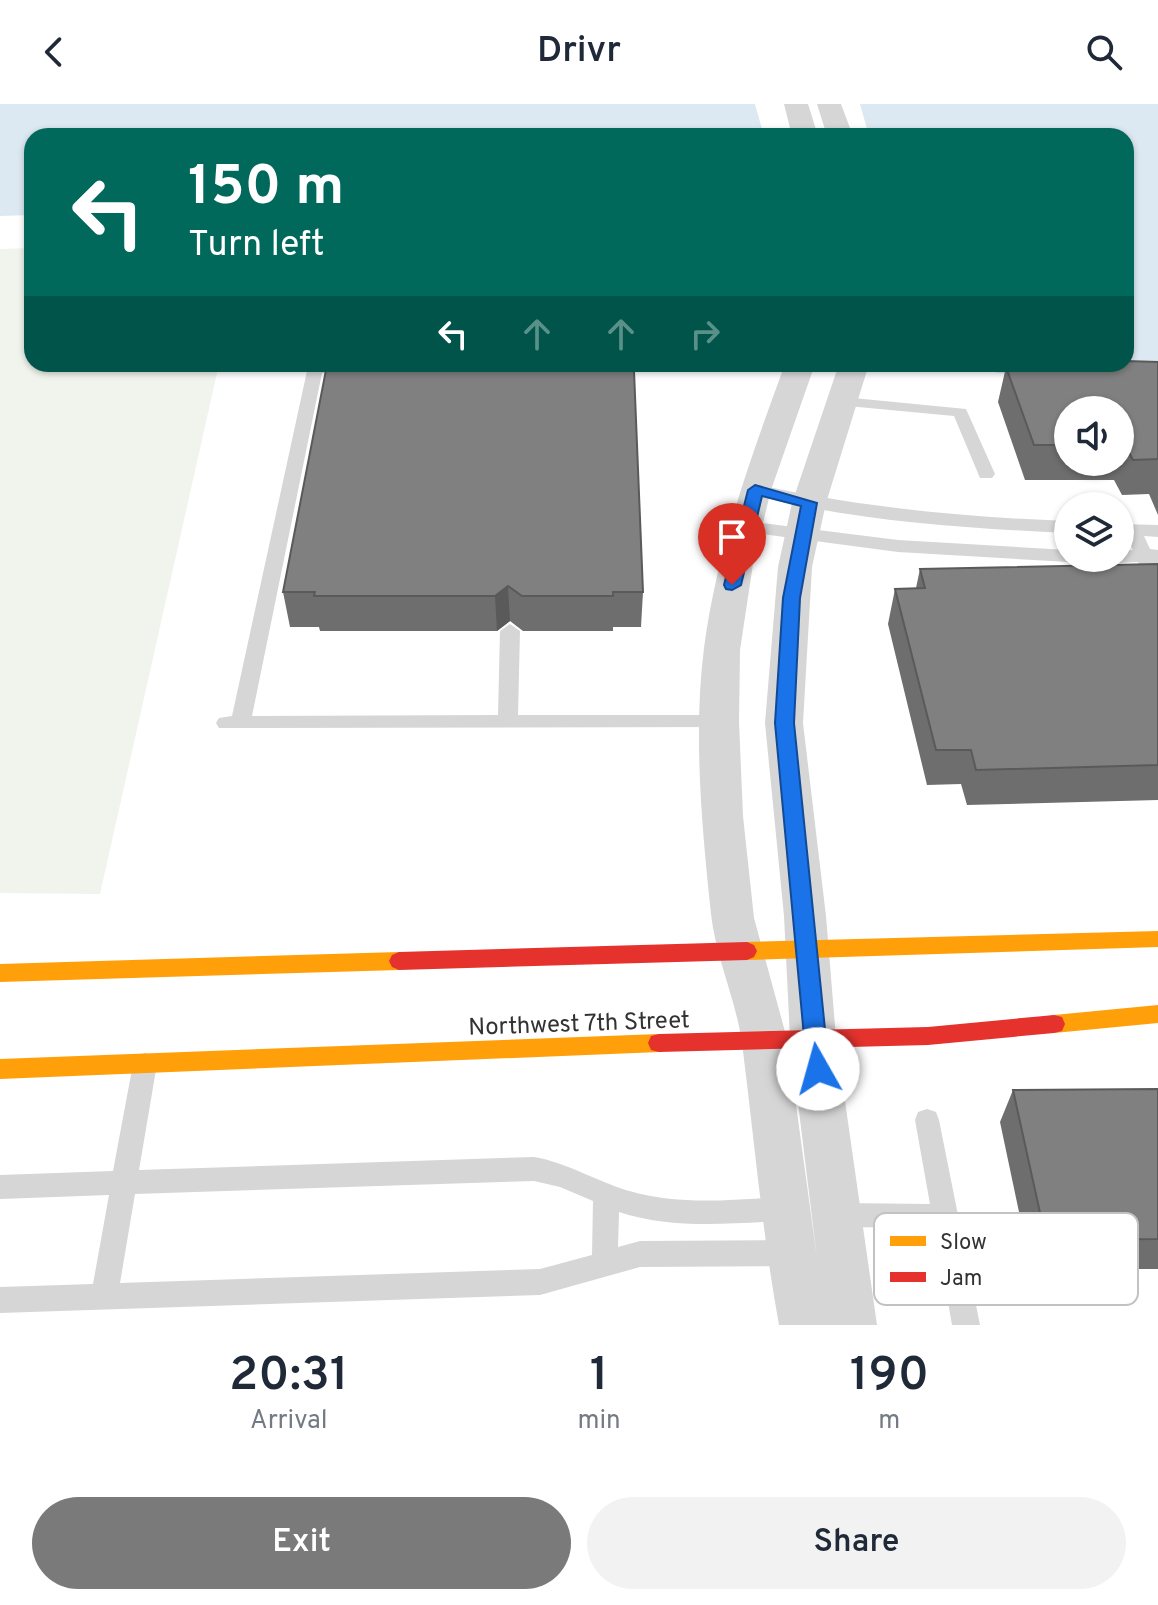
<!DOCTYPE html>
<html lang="en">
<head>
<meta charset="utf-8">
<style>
	body { margin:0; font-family:Overpass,sans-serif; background:#f2f2f3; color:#1f2937; height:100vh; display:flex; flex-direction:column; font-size:30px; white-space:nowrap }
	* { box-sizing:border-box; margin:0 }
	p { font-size:26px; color:#747a83 }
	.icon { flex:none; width:44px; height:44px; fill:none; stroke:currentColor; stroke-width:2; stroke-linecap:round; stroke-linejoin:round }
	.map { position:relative; height:1221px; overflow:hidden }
	.sheet { display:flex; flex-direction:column; background:#fff; flex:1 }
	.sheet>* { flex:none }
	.guide { position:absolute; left:24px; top:24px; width:1110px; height:244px; border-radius:24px; box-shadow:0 2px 6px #0004; background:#00695c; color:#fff; overflow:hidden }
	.buttons { position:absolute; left:1054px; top:292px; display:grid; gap:16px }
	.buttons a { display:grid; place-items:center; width:80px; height:80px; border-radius:50%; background:#fff; box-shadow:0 2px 6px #0004; font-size:40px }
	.pin { position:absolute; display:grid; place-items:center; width:68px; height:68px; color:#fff; margin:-82px -34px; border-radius:50% 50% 50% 0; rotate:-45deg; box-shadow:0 0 8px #0007 }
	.pin .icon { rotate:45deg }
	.me { position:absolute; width:88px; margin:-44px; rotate:353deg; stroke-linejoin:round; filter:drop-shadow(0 0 6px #0008) }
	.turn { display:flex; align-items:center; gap:28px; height:168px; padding:0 32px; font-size:36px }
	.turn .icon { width:104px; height:104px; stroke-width:2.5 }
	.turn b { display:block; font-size:56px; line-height:68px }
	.lanes { display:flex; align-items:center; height:76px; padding:0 32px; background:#0003; justify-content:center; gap:40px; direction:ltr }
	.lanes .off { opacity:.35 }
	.eta { display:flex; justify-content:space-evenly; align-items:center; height:136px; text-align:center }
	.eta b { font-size:48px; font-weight:600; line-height:56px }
	.cta { display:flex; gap:16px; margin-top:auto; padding:16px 32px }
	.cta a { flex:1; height:92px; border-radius:48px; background:#7a7a7a; color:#fff; font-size:32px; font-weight:600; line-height:92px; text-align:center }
	.cta a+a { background:#f2f2f3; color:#1f2937 }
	header { display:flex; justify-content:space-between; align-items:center; height:104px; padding:0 32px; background:#fff; font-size:36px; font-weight:600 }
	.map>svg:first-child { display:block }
	.green { fill:#f0f4ed }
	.water { fill:#dde9f2 }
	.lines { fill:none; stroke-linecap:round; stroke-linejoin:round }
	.lane { fill:#d6d6d6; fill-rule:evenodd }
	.street { fill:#d6d6d6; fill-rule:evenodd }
	.slow { fill:#ff9f0a; fill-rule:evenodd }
	.jam { fill:#e5322d; fill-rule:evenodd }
	.wall { fill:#6e6e6e; fill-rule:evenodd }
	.shaded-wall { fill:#5a5a5a }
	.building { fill:#808080; stroke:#5a5a5a; stroke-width:2 }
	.route { fill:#1a73e8; stroke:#114b97; stroke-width:2 }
	.labels { text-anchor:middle; stroke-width:8; stroke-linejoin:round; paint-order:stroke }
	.street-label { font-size:24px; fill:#323232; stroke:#fff }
	.key { fill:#fff; stroke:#c2c2c2; stroke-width:2 }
	.key-label { font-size:22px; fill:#323232 }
</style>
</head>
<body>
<header><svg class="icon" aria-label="back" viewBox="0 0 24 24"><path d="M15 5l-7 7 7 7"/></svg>Drivr<svg class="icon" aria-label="search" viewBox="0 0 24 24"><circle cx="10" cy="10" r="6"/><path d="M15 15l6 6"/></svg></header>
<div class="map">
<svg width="1158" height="1221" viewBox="0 0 1158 1221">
	<rect width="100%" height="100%" fill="#fff"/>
	<path class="green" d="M32,144V260H219L100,790L0,789V145Z"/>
	<path class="water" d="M0,0H755L764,32H32V111L0,112Z
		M860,0H1158V275L998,269L967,260H1126V32H869Z"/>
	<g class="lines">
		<path class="lane" d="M293,260H361L353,265L322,269L252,612L498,611L500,527L510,520L520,527L518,611H720L730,618L727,623L219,624L216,619L219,614L232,612L307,267Z
			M843,293L966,305L995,370L992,374H980L954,312L837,301V295Z
			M755,380C858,403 962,413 1068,417V429C961,424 853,417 749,390L746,386L749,382Z
			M745,417L898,436L1068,446V454H1076L1068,458L898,448L739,427L736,423Z
			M1120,420L1158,421V433L1144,432L1150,445L1158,446V487L1151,485L1138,458L1120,459L1112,454H1120V447L1133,446L1125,431L1120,430Z
			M145,949L154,952L157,960L139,1066L534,1053C569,1059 599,1079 633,1088C683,1102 736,1095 787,1093L796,1096L800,1105L796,1114L787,1117C730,1119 673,1126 619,1108L618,1143L640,1137L791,1136L800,1140L804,1149L800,1158L791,1162L640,1163L540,1191L0,1209V1183L93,1180L109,1091L0,1095V1071L113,1067L133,960L136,952ZM534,1077L560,1083L593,1097L592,1151L540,1165L120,1179L135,1090Z
			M927,1005L936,1008L939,1016L980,1221H952L935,1124L839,1123L830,1120L826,1111L830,1102L839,1099L930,1100L915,1016L918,1008Z"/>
		<path class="street" d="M784,0H808L818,32H792Z
			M817,0H841L853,32H827Z
			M785,260H815L771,386L753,460L740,546L739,618L743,712L754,814L787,935L817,1154L790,934L784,812L765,619L778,463L792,399L839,260H869L826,399L812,463L803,619L826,812L836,934L877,1221H779C762,1128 754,1033 742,939C736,896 716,854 711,810C702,724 693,630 704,544C717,445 751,353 785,260Z"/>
		<path class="slow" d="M1158,827V843L747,856L740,853L737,847L740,841L747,838Z
			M399,848L406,851L409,857L406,863L399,866L0,878V860Z
			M1158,901V919L1054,929L1046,927L1043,920L1046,913L1054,911Z
			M659,930L667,932L670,939L667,946L659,948L0,975V955Z"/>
		<path class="jam" d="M747,838L754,841L757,847L754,853L747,856L399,866L392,863L389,857L392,851L399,848Z
			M1054,911L1062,913L1065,920L1062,927L1054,929L928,941L659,948L651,946L648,939L651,932L659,930L928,923Z"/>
	</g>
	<path class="wall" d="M1158,258V411L1149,390L1122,391L1114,376H1025L998,298L1006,263H1016L1017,260H1126ZM1068,306H1120V358H1068Z
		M349,266H611L643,488L641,523H613V527H523L510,517L497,527H320L319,523H290L283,488Z
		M1158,460V696L967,701L961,680L927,681L888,520L895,485L916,484L920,465Z
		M1158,985V1165H1031L1000,1018L1013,986Z"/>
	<path class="shaded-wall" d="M508,482L510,517L497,527L495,492Z"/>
	<path class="building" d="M1126,257L1158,258V355L1133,356L1125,341H1120V306H1068V341H1034L1006,263H1024L1022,260H1126Z
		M350,260H611V266L634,267L643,488H613V492H522L508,482L495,492H314L315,488H283L326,266H349Z
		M1158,460V661L976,666L971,646H936L895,485L925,484L920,465Z
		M1158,985V1135L1046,1136L1013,986Z"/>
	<path class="route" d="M755,381L817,399L800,494L794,619L829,965L825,972L818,975L810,972L807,965L775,619L783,494L801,402L762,392L741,481L732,486L726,485L724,481L748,386Z"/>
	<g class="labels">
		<g class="street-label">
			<text transform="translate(579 919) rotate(-2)" y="8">Northwest 7th Street</text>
		</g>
	</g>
	<rect x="874" y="1109" width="264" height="92" rx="12" class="key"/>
	<rect x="890" y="1132" width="36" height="10" fill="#ff9f0a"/>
	<rect x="890" y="1168" width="36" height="10" fill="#e5322d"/>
	<g class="key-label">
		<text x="940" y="1145">Slow</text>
		<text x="940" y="1181">Jam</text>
	</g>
</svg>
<div class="buttons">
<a><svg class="icon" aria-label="sound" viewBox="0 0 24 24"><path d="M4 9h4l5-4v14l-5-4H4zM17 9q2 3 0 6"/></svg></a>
<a><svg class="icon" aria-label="layers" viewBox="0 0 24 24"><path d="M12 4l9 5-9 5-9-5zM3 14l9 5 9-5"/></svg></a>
</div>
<div class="pin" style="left:732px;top:481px;background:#d93025"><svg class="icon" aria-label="arrive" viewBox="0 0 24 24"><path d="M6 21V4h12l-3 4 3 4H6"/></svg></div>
<svg class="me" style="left:818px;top:965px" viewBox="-20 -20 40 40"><circle r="19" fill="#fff"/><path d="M0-13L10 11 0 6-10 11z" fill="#1a73e8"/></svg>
<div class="guide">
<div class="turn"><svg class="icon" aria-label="left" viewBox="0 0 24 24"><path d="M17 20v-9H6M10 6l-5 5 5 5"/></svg><div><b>150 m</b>Turn left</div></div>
<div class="lanes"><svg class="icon" aria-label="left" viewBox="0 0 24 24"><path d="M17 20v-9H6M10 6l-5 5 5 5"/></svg><svg class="icon off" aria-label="ahead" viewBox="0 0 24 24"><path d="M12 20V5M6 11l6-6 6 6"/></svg><svg class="icon off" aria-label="ahead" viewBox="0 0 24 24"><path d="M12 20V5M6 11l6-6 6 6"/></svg><svg class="icon off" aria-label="right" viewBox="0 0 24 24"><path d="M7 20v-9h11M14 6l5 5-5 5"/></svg></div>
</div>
</div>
<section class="sheet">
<div class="eta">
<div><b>20:31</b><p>Arrival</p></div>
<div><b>1</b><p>min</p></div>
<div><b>190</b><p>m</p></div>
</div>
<div class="cta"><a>Exit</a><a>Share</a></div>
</section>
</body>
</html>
